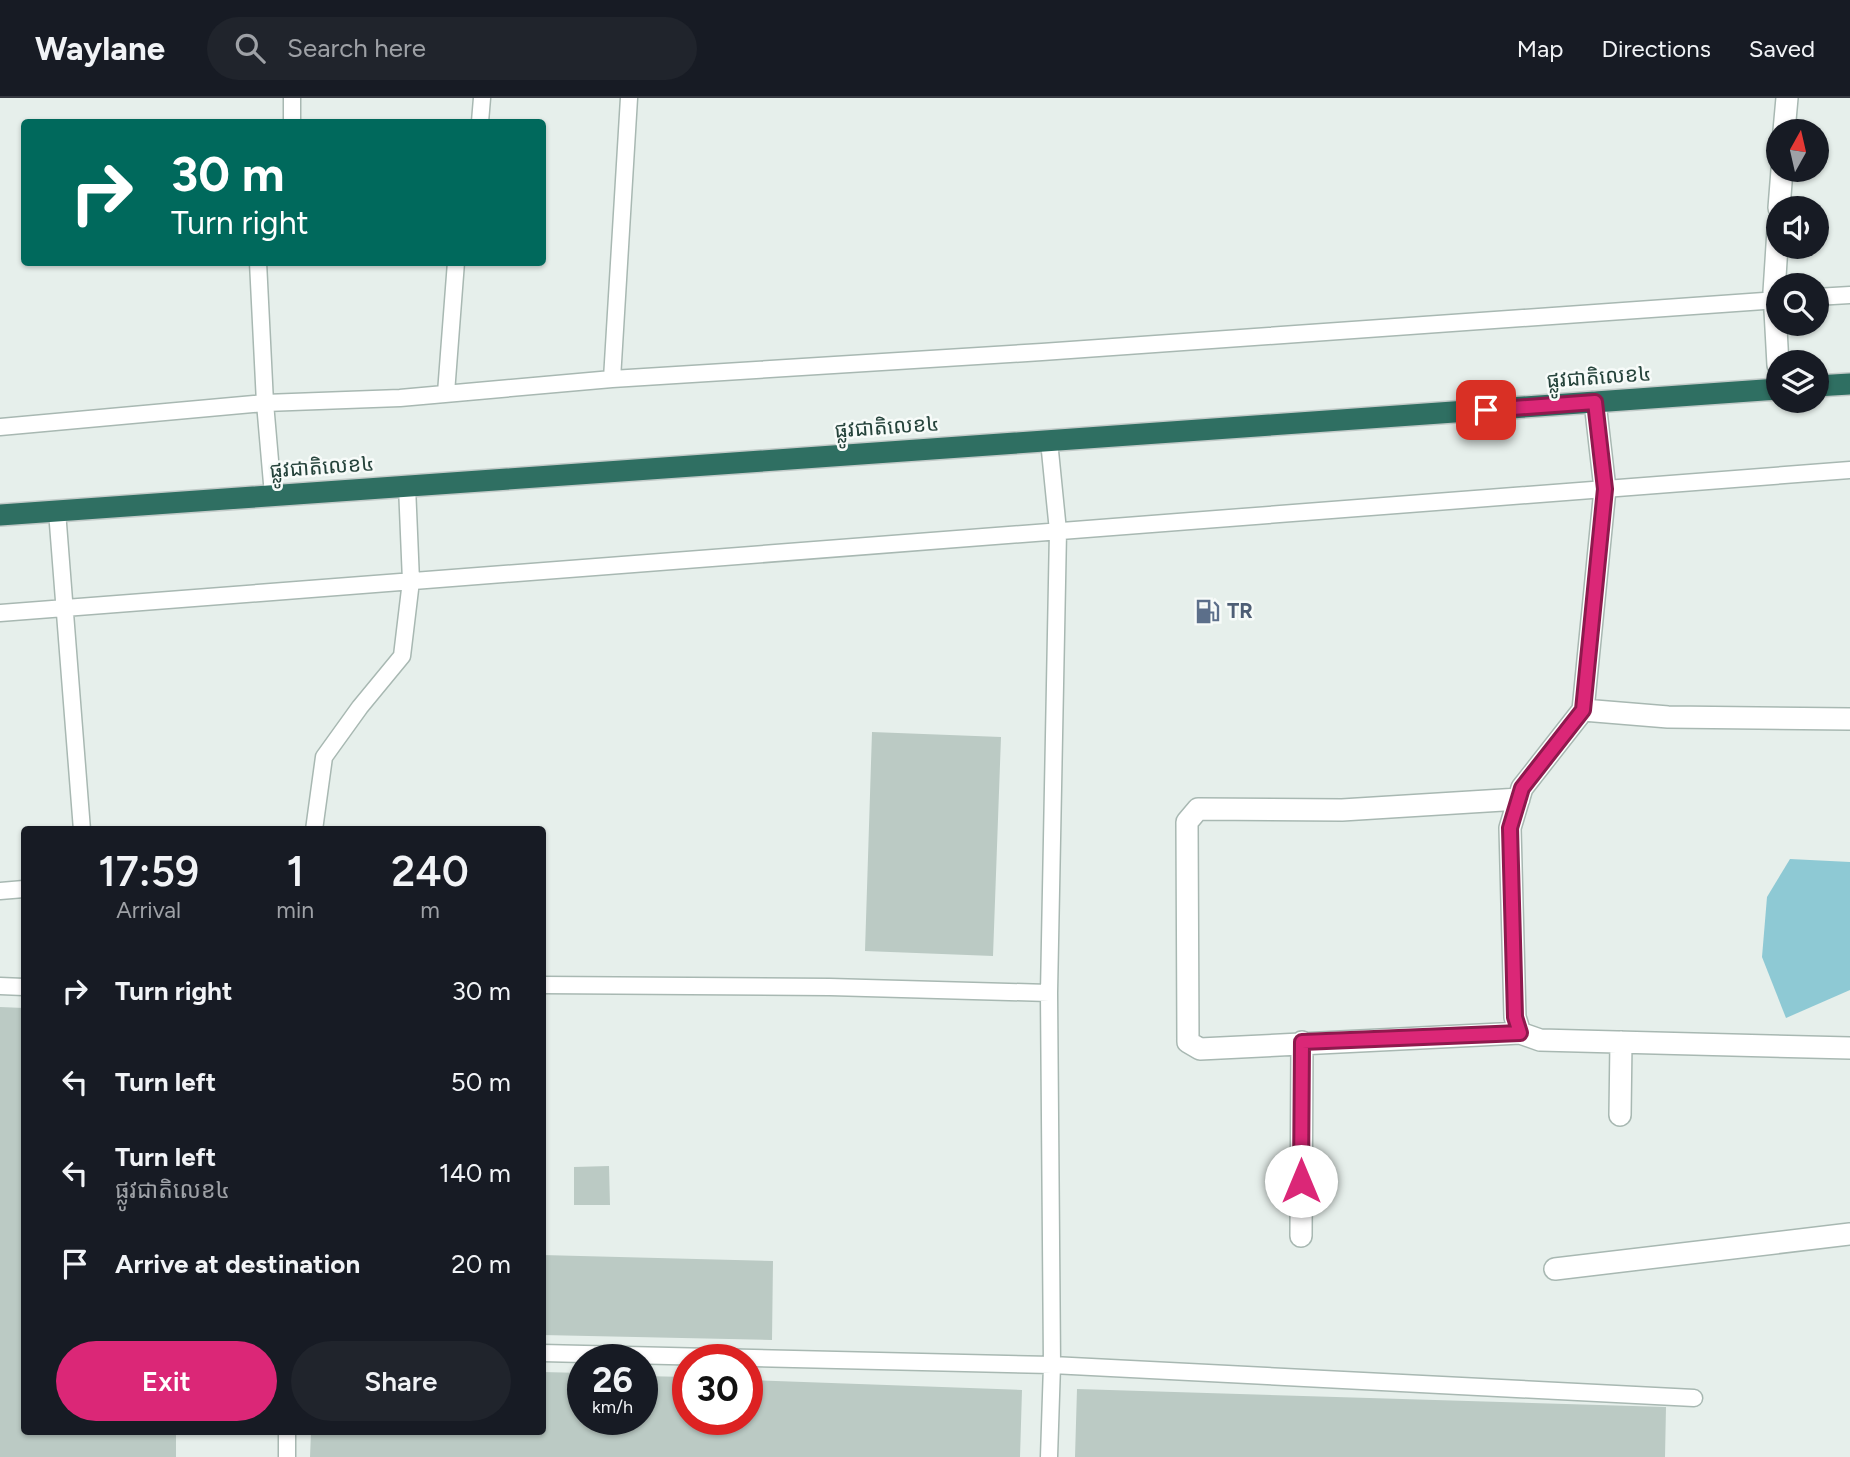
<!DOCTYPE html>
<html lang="en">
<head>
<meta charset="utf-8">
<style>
	body { margin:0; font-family:Figtree,"Noto Sans Khmer",sans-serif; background:#20242c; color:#f1f3f6; height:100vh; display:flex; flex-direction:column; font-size:26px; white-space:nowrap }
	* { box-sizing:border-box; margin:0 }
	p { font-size:23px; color:#9ea1a6 }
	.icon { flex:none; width:38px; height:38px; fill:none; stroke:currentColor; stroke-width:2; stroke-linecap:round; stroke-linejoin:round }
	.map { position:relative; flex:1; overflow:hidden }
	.side { position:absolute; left:21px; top:728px; width:525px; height:609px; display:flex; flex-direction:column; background:#171b24; border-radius:7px; box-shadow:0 2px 5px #0004 }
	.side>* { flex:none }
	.banner { position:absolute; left:21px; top:21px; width:525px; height:147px; border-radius:7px; box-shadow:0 2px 5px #0004; background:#00695c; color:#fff; overflow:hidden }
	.needle { width:46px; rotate:8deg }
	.tools { position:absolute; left:1766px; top:21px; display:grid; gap:14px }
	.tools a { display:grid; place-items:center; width:63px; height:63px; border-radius:50%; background:#171b24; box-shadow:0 2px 5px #0004; font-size:35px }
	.speed { position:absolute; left:567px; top:1246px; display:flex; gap:14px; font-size:35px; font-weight:700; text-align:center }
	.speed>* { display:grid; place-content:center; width:91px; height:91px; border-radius:50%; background:#171b24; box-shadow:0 2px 5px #0004; line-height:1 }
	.speed small { font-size:18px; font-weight:400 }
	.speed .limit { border:10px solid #d22; background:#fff; color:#111 }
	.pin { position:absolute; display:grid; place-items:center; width:60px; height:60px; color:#fff; margin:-30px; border-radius:14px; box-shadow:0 4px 10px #0006 }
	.me { position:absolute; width:77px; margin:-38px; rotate:0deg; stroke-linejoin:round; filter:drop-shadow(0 0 5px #0008) }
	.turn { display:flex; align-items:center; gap:24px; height:147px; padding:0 35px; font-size:32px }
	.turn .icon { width:91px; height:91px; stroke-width:2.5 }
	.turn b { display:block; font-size:49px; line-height:60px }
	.eta { display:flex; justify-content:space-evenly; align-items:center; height:119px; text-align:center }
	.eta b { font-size:42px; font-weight:600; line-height:49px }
	.button { display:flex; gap:14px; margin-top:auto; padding:14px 35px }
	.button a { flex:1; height:80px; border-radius:42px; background:#db2777; color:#fff; font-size:28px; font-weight:600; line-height:80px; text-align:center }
	.button a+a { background:#20242c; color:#f1f3f6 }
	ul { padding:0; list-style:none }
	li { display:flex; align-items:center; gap:21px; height:91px; padding:0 35px }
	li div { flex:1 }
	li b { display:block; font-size:26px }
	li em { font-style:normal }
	header { display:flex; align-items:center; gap:42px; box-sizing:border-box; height:98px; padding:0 35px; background:#171b24; border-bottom:2px solid #363941 }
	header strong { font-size:33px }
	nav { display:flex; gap:38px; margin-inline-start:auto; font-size:24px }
	.search { width:490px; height:63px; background:#20242c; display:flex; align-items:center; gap:18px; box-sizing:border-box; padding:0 24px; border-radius:38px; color:#9ea1a6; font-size:26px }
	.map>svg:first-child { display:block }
	.water { fill:#8ec9d4 }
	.building { fill:#bbcac4 }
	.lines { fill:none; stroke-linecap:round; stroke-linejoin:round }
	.lane-casing { stroke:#a8b8b2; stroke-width:19 }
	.street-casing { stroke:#a8b8b2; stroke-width:24 }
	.highway-casing { stroke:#c2cac8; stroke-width:24 }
	.lane { stroke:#fff; stroke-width:16 }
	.street { stroke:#fff; stroke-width:21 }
	.highway { stroke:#2f6f62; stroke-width:21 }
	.route-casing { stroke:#8e194d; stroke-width:18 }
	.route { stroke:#db2777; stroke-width:12 }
	.labels { text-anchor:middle; stroke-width:5; stroke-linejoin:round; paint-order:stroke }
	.street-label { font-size:21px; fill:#24423a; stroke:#f7fbf9 }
	.service-label { font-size:21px; font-weight:bold; fill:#4e5e75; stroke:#f7fbf9; text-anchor:start }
</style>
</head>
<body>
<header>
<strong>Waylane</strong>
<div class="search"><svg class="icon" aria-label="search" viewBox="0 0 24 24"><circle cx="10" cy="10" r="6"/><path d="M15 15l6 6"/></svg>Search here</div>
<nav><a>Map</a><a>Directions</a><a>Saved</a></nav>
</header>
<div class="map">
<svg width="1850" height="1359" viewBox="0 0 1850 1359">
	<rect width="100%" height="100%" fill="#e6efeb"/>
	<path class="water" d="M1790,761L1850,764V892L1786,920L1762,859L1767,799Z"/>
	<path class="building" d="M872,634L1001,639L993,858L865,853Z
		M0,909L24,910V1334H176V1359H0Z
		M609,1068L610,1107H574V1069Z
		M542,1157L773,1163L772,1242L542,1237Z
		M542,1274L583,1275V1321H642V1278L688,1279V1321H747V1282L1022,1292L1020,1359H310L311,1334H542Z
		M1077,1291L1666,1309L1665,1359H1075Z"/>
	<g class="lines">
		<defs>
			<path id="lane" d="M292,24V0
				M480,24L482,0
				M258,164L265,305L273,397
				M1816,199L1850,197
				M612,281L629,0
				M446,295L456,164
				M0,329L265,305L400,300L612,281L1042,254L1778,202
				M57,413L82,732
				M0,515L1850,372
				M314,732L324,659L360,609L402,558L411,483L407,388
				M0,793L24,791
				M542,887L830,889L1049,895
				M0,888L24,889
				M542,1255L1052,1267L1694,1300
				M287,1359V1334
				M1049,1359L1052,1267L1049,895L1058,433L1049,343"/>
			<path id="street" d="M1784,33L1787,0
				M1779,110L1782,72
				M1778,132L1774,194L1778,267
				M1583,612L1668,619L1850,621
				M1519,701L1342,712L1198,711L1187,724L1188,944L1200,951L1520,935L1540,942L1850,950
				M1520,935L1515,919L1510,730L1522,690L1583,612L1605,391L1595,304
				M1620,1017L1621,944
				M1301,1138L1302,944
				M1555,1171L1850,1136"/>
			<path id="highway" d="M1816,288L1850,286
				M0,417L1778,291"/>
		</defs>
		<use href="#lane" class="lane-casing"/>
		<use href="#street" class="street-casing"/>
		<use href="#highway" class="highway-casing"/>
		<use href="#lane" class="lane"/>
		<use href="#street" class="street"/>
		<use href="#highway" class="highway"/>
	</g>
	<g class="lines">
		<defs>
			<path id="route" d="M1301,1083L1302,944L1520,935L1515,919L1510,730L1522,690L1583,612L1605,391L1595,304L1486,312"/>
		</defs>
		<use href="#route" class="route-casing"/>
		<use href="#route" class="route"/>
	</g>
	<defs>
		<symbol id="fuel-bare" viewBox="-9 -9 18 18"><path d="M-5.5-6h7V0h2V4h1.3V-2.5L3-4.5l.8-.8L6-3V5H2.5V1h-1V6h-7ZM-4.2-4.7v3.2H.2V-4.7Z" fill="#5c6f8a" stroke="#f7fbf9" stroke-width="2.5" paint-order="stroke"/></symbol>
	</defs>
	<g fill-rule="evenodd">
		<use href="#fuel-bare" x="1190" y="496" width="35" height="35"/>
	</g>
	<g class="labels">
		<g class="street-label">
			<text transform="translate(1599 279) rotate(-4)" y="7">ផ្លូវជាតិលេខ៤</text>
			<text transform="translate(887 329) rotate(-4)" y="7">ផ្លូវជាតិលេខ៤</text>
			<text transform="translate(322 369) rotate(-4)" y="7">ផ្លូវជាតិលេខ៤</text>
		</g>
		<g class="service-label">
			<text x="1227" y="520">TR</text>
		</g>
	</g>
</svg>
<div class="tools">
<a><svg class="needle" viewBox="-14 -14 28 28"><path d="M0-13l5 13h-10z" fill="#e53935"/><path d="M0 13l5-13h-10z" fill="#9ea1a6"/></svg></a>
<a><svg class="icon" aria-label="sound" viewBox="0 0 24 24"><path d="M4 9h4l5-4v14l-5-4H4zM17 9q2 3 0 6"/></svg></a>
<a><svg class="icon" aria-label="search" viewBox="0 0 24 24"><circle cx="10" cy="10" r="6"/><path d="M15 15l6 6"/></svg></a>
<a><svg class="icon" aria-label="layers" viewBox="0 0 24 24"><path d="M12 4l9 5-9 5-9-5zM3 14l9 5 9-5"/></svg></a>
</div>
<div class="speed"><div>26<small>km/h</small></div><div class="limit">30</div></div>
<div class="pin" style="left:1486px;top:312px;background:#d93025"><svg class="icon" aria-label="arrive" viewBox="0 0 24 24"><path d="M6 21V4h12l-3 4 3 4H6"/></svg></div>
<svg class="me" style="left:1301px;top:1083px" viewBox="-20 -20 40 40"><circle r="19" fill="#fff"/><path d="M0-13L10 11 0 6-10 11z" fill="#db2777"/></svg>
<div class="banner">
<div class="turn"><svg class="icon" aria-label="right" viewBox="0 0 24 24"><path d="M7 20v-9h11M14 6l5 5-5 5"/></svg><div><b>30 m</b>Turn right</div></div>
</div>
<section class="side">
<div class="eta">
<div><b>17:59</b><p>Arrival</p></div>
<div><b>1</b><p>min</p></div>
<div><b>240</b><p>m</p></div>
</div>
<ul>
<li><svg class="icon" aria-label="right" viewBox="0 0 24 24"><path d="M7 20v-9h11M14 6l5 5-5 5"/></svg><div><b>Turn right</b></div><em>30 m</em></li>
<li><svg class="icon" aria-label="left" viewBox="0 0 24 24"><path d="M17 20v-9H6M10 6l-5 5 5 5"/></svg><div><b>Turn left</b></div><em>50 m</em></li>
<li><svg class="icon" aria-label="left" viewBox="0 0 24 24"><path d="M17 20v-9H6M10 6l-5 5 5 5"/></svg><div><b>Turn left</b><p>ផ្លូវជាតិលេខ៤</p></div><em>140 m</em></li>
<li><svg class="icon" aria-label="arrive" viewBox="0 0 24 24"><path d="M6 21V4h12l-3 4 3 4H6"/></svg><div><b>Arrive at destination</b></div><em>20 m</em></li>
</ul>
<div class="button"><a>Exit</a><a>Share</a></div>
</section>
</div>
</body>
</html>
